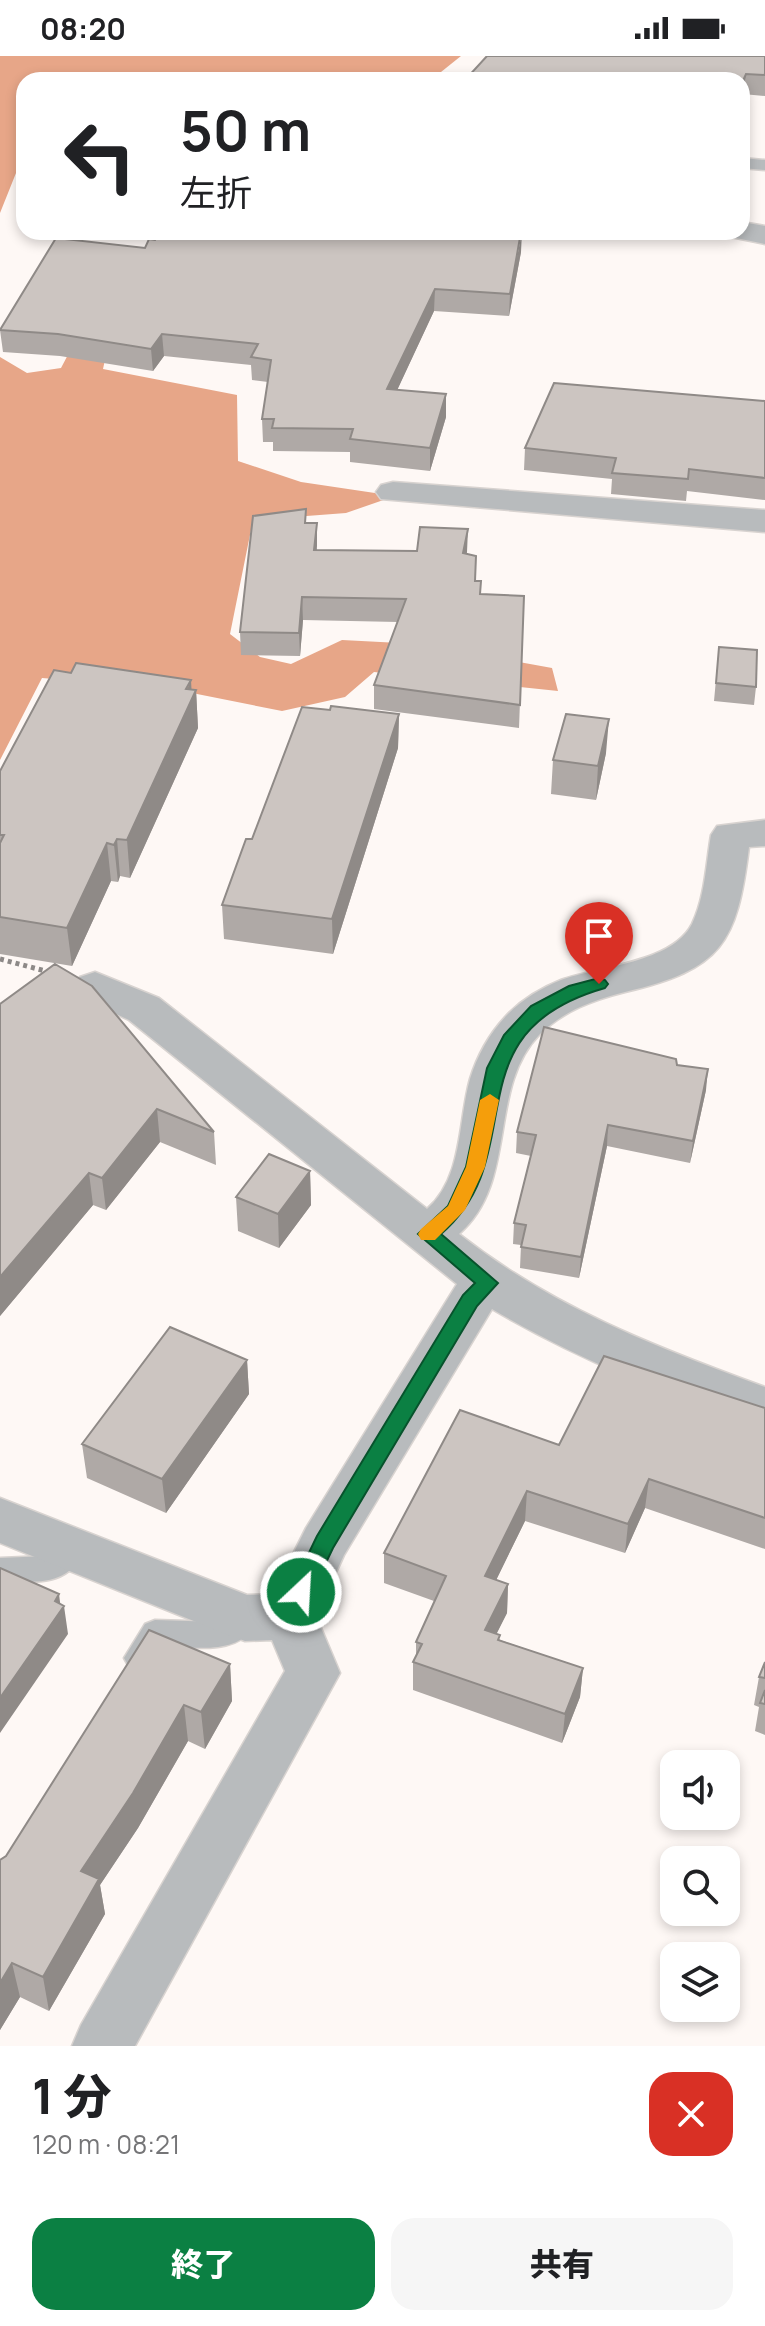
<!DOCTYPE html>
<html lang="ja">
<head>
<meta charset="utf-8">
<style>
	body { margin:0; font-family:Manrope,"Noto Sans JP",sans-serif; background:#f6f6f6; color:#202124; height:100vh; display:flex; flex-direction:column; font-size:30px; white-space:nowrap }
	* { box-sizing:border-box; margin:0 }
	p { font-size:26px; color:#757577 }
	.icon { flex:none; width:44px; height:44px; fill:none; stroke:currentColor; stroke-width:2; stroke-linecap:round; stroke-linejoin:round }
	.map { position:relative; height:1990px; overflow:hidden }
	.sheet { display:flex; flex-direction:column; background:#fff; flex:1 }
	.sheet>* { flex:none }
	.banner { position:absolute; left:16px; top:16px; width:734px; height:168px; border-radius:24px; box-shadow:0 4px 12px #0003; background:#fff; color:#202124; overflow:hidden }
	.controls { position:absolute; left:660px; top:1694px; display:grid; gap:16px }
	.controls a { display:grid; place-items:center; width:80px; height:80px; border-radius:16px; background:#fff; box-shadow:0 4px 12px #0003; font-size:40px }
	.pin { position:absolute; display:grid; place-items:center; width:68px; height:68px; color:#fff; margin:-82px -34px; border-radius:50% 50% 50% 0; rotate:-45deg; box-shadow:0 0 8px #0007 }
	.pin .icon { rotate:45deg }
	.me { position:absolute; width:88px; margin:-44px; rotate:25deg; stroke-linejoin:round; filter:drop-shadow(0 0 6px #0008) }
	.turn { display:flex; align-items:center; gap:28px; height:168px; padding:0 32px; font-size:36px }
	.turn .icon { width:104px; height:104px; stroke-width:2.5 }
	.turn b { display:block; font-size:56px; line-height:68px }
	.round { display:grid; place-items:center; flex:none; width:84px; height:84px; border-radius:24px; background:#f6f6f6 }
	.head { display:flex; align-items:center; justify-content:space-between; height:136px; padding:0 32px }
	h1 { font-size:48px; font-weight:800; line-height:60px }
	.button { display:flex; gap:16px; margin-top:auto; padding:16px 32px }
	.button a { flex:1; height:92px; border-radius:24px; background:#0b8043; color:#fff; font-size:32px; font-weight:800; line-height:92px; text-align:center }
	.button a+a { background:#f6f6f6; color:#202124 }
	.status { display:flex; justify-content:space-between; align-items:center; height:56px; padding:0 40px; background:#fff; direction:ltr }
	.status svg { height:22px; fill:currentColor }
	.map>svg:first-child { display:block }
	.forest { fill:#e7a688 }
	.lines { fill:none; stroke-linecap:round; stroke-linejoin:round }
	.service-casing { stroke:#d8d3d0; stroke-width:3 }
	.minor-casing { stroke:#d8d3d0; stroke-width:3 }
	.path { stroke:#8d8987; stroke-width:5; stroke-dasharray:4 4; stroke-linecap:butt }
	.service { fill:#b8bbbd; fill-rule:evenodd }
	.minor { fill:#b8bbbd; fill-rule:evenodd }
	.wall { fill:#afa9a6 }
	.shaded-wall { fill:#8f8a87 }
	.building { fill:#ccc5c1; stroke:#8f8a87; stroke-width:2 }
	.route { fill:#0b8043; stroke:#07532c; stroke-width:2 }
	.slow { fill:#f59e0b }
</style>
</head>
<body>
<div class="status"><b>08:20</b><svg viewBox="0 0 49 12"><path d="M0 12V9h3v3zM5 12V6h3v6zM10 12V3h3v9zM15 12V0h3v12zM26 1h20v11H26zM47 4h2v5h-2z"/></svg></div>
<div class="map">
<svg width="765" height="1990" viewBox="0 0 765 1990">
	<rect width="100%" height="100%" fill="#fef8f5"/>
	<path class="forest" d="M0,0H461L431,24H24V97L0,157Z
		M100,238L116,252L103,313L237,339L238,405L301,426L395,440L346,457L253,464L230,578L260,601L291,608L342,584L419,588L552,612L558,635L374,616L345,641L282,655L172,633L42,622L0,704V301L27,317L61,312Z"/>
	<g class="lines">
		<defs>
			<path id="service" d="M742,102L765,104V114L742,112Z
				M72,1481L82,1485L86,1493C67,1532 37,1525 0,1526V1502L47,1500L62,1485Z
				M245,1550L255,1553L260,1562C241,1601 199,1591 163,1590C153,1605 148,1618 129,1611L124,1602L145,1568L155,1564L220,1566L235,1553Z"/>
			<path id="minor" d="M742,166L765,170V188L731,181L727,176H742Z
				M393,426L765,454V476L381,443L376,436L381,429Z
				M765,764V790L749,791C737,888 722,913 625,936C593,944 563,955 539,979C487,1033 519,1126 459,1178C552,1251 655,1291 765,1331V1372C671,1341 577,1303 492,1253L344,1499L316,1560L340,1617L135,1990H72L81,1969L285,1615L272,1584L245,1585L226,1578L0,1487V1442L247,1539L273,1538L306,1472L457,1228L129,964L80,941L74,931L80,921L95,916L159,942L427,1153C463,1122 458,1065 470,1023C477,1000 490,977 506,960C521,944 541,932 561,924C599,910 672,907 692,868C705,841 706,808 711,779L717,770Z"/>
		</defs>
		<use href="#service" class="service-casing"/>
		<use href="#minor" class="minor-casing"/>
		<path class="path" d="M0,903L49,916"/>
		<use href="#service" class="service"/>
		<use href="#minor" class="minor"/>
	</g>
	<path class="wall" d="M765,0V40L743,38L742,42V24H465Z
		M145,192L521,196L509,260L434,255L397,334L446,361L430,415L350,406V396L273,395V386H263L262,363L268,326L252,324L251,309L164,300L153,315L60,300L3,296L0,274Z
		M765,345V444L687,435L686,445L611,438L612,423L524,414L525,392Z
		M306,467L317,494L467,498L480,538L524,540L519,672L374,653V629L398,566L303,564L300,600L241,599L240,576Z
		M719,591L756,631L754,649L714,645Z
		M191,634H196L198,672L130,822L120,820L118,826L111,825L72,910L0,898V715Z
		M330,654L399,658L398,692L333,898L224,883L222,849L252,783Z
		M606,697L596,744L551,738L553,704Z
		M0,948L214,1076L216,1109L160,1086L106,1154L93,1149L0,1260Z
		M677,1009L706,1034L690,1107L607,1090L579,1222L520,1212L521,1189L513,1188L514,1167L531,1100L516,1097L517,1076Z
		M310,1115L311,1149L279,1192L238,1175L236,1141Z
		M247,1304L249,1338L166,1457L87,1422L82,1388Z
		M765,1352V1493L645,1452L625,1497L525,1465L496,1524L508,1528L507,1557L496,1578L500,1584L583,1612L580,1641L562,1687L413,1634V1606L416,1600V1586L434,1545L384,1527V1497L559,1389Z
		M765,1606V1679L755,1675L759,1651L754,1649L759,1621Z
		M230,1608L232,1645L205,1693L188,1685L138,1772L100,1829L105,1858L49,1955L20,1941L0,1974V1804L6,1800Z"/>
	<path class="shaded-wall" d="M746,18L743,38L742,42V27Z
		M748,94L746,115L742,132V121Z
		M522,176L521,196L509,260L510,238Z
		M435,233L434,255L387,356V333Z
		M162,278L164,300L153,315L151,293Z
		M446,338V361L430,415V392Z
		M317,467V490L315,517L314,494Z
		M468,473L467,496L463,520V497Z
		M302,541L303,564L300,600L299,577Z
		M191,624L192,643L196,634L198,672L130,822L127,784Z
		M399,658L398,692L333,898L332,863Z
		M609,663L606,697L596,744L598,710Z
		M117,783L120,820L118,826L114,789Z
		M107,787L111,825L72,910L67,872Z
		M708,1013L706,1034L690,1107L693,1085Z
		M157,1053L160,1086L106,1154L102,1122Z
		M608,1069L607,1090L579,1222L581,1201Z
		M310,1115L311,1149L279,1192L278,1158Z
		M89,1117L93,1149L0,1260V1221Z
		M247,1304L249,1338L166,1457L162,1423Z
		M649,1423L645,1452L625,1497L628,1468Z
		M527,1435L525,1465L484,1549L485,1520Z
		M508,1528L507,1557L484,1603L485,1574Z
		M59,1538L61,1554L64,1550L68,1578L0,1677V1642Z
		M230,1608L232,1645L205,1693L201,1656Z
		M583,1612L580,1641L562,1687L565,1658Z
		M184,1649L188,1685L138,1772L100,1829L105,1858L49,1955L43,1921L81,1815Z
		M12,1907L20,1941L0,1974V1927Z"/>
	<path class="building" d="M487,0H765V19L746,18L742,27V24H465Z
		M742,94H748L742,121Z
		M159,176H521L510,238L435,233L387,333L446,338L430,392L350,383L353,373L272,372L274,363H262L271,304L251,301L258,288L162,278L151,293L58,278L0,274L56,182L145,192L149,183L155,184Z
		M554,327L765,345V422L689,413L688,423L612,417L616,402L525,392Z
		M306,453L305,467H317L314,494L417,495L420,471L468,473L463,497L476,500L475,525H481L480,538L524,540L520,649L374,629L406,543L302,541L299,577L240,576L253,460Z
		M719,591L757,594L756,631L716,627Z
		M76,607L191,624L186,633L196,634L127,784L117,783L114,789L107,787L67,872L0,861V787L4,779H0V715L54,614L71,617Z
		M331,650L399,658L332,863L222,849L246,783H252L302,651L330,654Z
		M566,658L609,663L598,710L553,704Z
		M55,908L92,930L214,1076L157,1053L102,1122L89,1117L0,1221V948Z
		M544,971L676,1003L677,1009L708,1013L693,1085L608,1069L581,1201L521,1191L526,1169L514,1167L536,1079L517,1076Z
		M269,1098L310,1115L278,1158L236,1141Z
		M170,1271L247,1304L162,1423L82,1388Z
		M604,1300L765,1352V1462L649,1423L628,1468L527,1435L485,1520L508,1528L485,1574L500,1579L498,1584L583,1612L565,1658L413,1606L422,1588L416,1586L446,1520L384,1497L460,1354L559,1389Z
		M0,1512L59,1538L55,1545L64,1550L0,1642Z
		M149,1574L230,1608L201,1656L184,1649L133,1737L81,1815L99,1823L43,1921L12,1907L0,1927V1804L6,1800Z
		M765,1606V1622L759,1621Z
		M765,1634V1648L760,1647Z"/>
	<path class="route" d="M599,922L605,924L608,928L605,932C447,977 535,1097 441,1178L498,1227L477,1250L333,1492L309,1542L301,1545L293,1542L290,1536L317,1480L463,1239L475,1227L418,1178L448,1150L466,1111L487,1012L504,979L531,950L569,930Z"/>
	<path class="slow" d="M490,1038L499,1044L485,1111L465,1154L435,1184H421L418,1178L421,1173L448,1150L466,1111L480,1044Z"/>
</svg>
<div class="controls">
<a><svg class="icon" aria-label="sound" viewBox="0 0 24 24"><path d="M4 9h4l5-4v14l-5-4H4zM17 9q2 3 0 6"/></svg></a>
<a><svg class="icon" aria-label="search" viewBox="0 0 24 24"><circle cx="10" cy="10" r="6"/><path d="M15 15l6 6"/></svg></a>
<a><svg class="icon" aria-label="layers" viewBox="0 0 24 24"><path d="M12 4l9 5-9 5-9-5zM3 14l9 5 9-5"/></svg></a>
</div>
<div class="pin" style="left:599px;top:928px;background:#d93025"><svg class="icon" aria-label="arrive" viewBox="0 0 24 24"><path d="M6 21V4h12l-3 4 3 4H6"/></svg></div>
<svg class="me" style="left:301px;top:1536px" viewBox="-20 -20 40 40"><circle r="17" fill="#0b8043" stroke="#fff" stroke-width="3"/><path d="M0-11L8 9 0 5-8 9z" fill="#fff"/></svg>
<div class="banner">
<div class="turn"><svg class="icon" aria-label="left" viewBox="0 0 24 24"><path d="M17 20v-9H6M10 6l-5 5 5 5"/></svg><div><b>50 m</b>左折</div></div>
</div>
</div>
<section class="sheet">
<div class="head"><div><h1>1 分</h1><p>120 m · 08:21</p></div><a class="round" style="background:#d93025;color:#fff"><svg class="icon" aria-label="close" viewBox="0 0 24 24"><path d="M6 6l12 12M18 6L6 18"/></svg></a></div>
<div class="button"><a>終了</a><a>共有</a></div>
</section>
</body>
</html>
